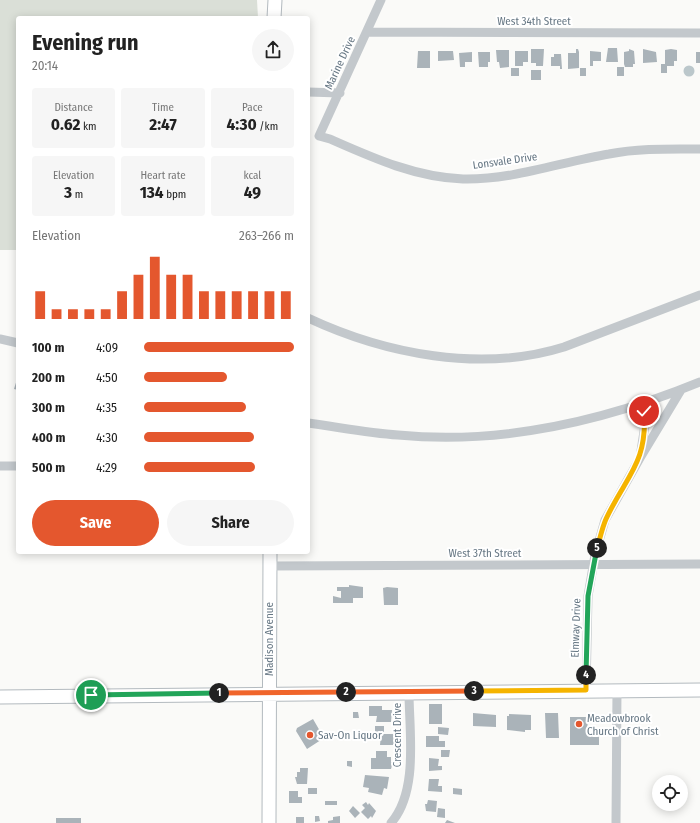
<!DOCTYPE html>
<meta charset="utf-8">
<style>
body{margin:0;font-family:"Fira Sans Condensed",sans-serif;background:#f6f6f6;color:#222;height:100vh;display:flex;flex-direction:column;font-size:15px;white-space:nowrap}
*{box-sizing:border-box;margin:0}
p{font-size:13px;color:#767676}
.icon{flex:none;width:22px;height:22px;fill:none;stroke:currentColor;stroke-width:2;stroke-linecap:round;stroke-linejoin:round}
.map{position:relative;flex:1;overflow:hidden}
.panel{position:absolute;left:16px;top:16px;width:294px;height:538px;display:flex;flex-direction:column;background:#fff;border-radius:4px;box-shadow:0 2px 10px #0003}
.panel>*{flex:none}
.fabs{position:absolute;left:652px;top:775px;display:grid;gap:8px}
.fabs a{display:grid;place-items:center;width:36px;height:36px;border-radius:50%;background:#fff;box-shadow:0 2px 10px #0003;font-size:20px}
.pin{position:absolute;display:grid;place-items:center;width:34px;height:34px;color:#fff;margin:-17px;border:2px solid #fff;border-radius:50%;box-shadow:0 1px 4px #0007}
.km{position:absolute;width:20px;height:20px;margin:-10px;border-radius:50%;background:#222;color:#fff;font-size:11px;line-height:20px;text-align:center}
.round{display:grid;place-items:center;flex:none;width:42px;height:42px;border-radius:21px;background:#f6f6f6}
.head{display:flex;align-items:center;justify-content:space-between;height:68px;padding:0 16px}
h1{font-size:22px;font-weight:700;line-height:30px}
.figures{display:grid;grid-template-columns:repeat(3,1fr);gap:6px;height:68px;padding:4px 16px}
.figures div{display:grid;align-content:center;border-radius:4px;background:#f6f6f6;text-align:center}
.figures b{font-size:17px;font-weight:700}
.figures small{font-size:11px;font-weight:400}
.figures p{font-size:11px}
.chart{height:112px;padding:8px 16px}
.chart p{display:flex;justify-content:space-between}
.chart svg{width:100%;height:72px;margin-top:4px;stroke:#e4572e;stroke-width:6}
.action{display:flex;gap:8px;margin-top:auto;padding:8px 16px}
.action a{flex:1;height:46px;border-radius:24px;background:#e4572e;color:#fff;font-size:16px;font-weight:700;line-height:46px;text-align:center}
.action a+a{background:#f6f6f6;color:#222}
ul{padding:0 16px;list-style:none;font-size:13px}
li{display:grid;grid-template-columns:64px 48px 1fr;align-items:center;height:30px}
li i{height:10px;border-radius:5px;background:#e4572e}
.map>svg:first-child{display:block}
.green{fill:#dadfd7}
.water{fill:#bbc7cb}
.building{fill:#aab3b9}
.lines{fill:none;stroke-linecap:round;stroke-linejoin:round}
.secondary-casing{stroke:#b3babf;stroke-width:15}
.street{stroke:#c3c8cc;stroke-width:9}
.secondary{stroke:#fff;stroke-width:13}
.split-1-casing{stroke:#fff;stroke-width:8}
.split-2-casing{stroke:#fff;stroke-width:8}
.split-3-casing{stroke:#fff;stroke-width:8}
.split-4-casing{stroke:#fff;stroke-width:8}
.split-5-casing{stroke:#fff;stroke-width:8}
.split-6-casing{stroke:#fff;stroke-width:8}
.split-1{stroke:#22a559;stroke-width:5}
.split-2{stroke:#f0652b;stroke-width:5}
.split-3{stroke:#f0652b;stroke-width:5}
.split-4{stroke:#f5b400;stroke-width:5}
.split-5{stroke:#22a559;stroke-width:5}
.split-6{stroke:#f5b400;stroke-width:5}
.poi-dot{fill:#e4572e;stroke:#fff;stroke-width:1.5}
.labels{text-anchor:middle;dominant-baseline:central;stroke-width:4;stroke-linejoin:round;paint-order:stroke}
.street-label{font-size:11px;fill:#657683;stroke:#fff}
.poi-label{font-size:11px;fill:#657683;stroke:#fff;text-anchor:start}
</style>
<div class="map">
<svg width="700" height="823" viewBox="0 0 700 823">
<rect width="100%" height="100%" fill="#fafaf8"/>
<!-- green -->
<path class="green" d="M0,0H257L258,18H18V250H0Z"/>
<!-- water -->
<path class="water" d="M683.5 71a5.5 5.5 0 1 1 11 0a5.5 5.5 0 1 1-11 0Z"/>
<!-- building -->
<path class="building" d="M608,48H617L618,62H606Z
M531,49H544L543,66H536V63H531Z
M576,49H578L579,52V68L568,69V53H576Z
M629,49L634,51L635,64H633V67H625L624,64V52L629,51Z
M643,49L656,52L657,62L643,63Z
M671,49L677,50V61H674V66H667V73H661V64H665V50Z
M496,50H509V67L500,68L499,62H497Z
M418,51H430V68H417Z
M438,51H453L454,60L438,61Z
M515,51H528V62H523V66H515Z
M590,51L601,52V61H593V66H590Z
M472,52V62H465V67H460L459,53Z
M478,52H490V62H488V67H479Z
M696,52H700V63H696Z
M554,54H561L562,69H560V66H551V57H554Z
M617,67H624V76H617Z
M511,68H519V76H511Z
M580,68H586V76H580Z
M531,70H541V80H531Z
M18,376V390L14,389Z
M349,585L363,587V598H353V603H333V596L341,598V591H337V587H349Z
M387,587L398,588V605H384L383,588Z
M429,704H442V724H429Z
M369,706H382V710H392L391,722H376L377,716H369Z
M353,712H358L359,718H353Z
M473,713L496,715V727L473,726Z
M545,713H558L559,738H546Z
M509,714L531,715V730H525V732L507,730V716H509Z
M570,717H588L587,732H599V745H570Z
M313,719L324,738L307,749L296,731L297,728Z
M375,726H384V732H375Z
M438,727L449,728L448,735L438,734Z
M381,734H394V745H380Z
M426,736H439V741H445V747H426Z
M441,750H450L449,757H441Z
M376,751H387V757H391V762H393L391,769H371V758H376Z
M429,758L439,759L438,766H442V770L429,771Z
M347,761H352V767L347,766Z
M300,768H308L307,784H297L295,777H297V772H300Z
M365,775L389,777L387,789L384,788L382,795L368,792L369,788L363,787Z
M429,779H439L438,786H442V792L428,791Z
M308,788H317V794H308Z
M453,788L462,789V795L453,794Z
M289,791H298V797H302V803H289Z
M428,800L437,801L436,812L426,811L425,804H427Z
M325,801H337V805H325Z
M366,802L368,805L369,803L376,811L372,818L371,816L368,819L361,812L365,808L362,805Z
M353,806L360,813L355,818L349,811Z
M438,808L445,809V818L437,817Z
M315,816H319L320,821L315,822Z
M340,816V823H328V821L333,820V817Z
M296,817H304V823H296Z
M56,818H81V823H56Z
M447,820L455,823H445Z"/>
<g class="lines">
<defs>
<path id="secondary" d="M274,18L275,0
M0,697L700,690
M269,823L270,552"/>
</defs>
<!-- secondary casing -->
<use href="#secondary" class="secondary-casing"/>
<!-- street -->
<path class="street" d="M381,0L319,136L330,139C373,158 415,177 463,179C513,180 561,162 609,154C639,148 670,149 700,149
M367,32L700,33
M308,92L340,93
M308,318C385,354 481,373 564,347L700,295
M0,339L18,343
M641,404L645,425L641,451
M308,423C338,427 368,433 398,435C501,445 605,421 700,382
M0,466H18
M270,566L700,564
M586,690L588,596L595,555L605,520L640,458L681,390
M391,823C419,791 409,731 409,692
M616,823L617,690"/>
<!-- secondary -->
<use href="#secondary" class="secondary"/>
</g>
<g class="lines">
<defs>
<path id="split-1" d="M91,695L219,693"/>
<path id="split-2" d="M219,693L346,692"/>
<path id="split-3" d="M346,692L474,691"/>
<path id="split-4" d="M474,691L586,690V675"/>
<path id="split-5" d="M586,675L588,596L597,548"/>
<path id="split-6" d="M597,548C600,539 602,528 606,519C626,476 648,463 644,411"/>
</defs>
<!-- split-1 casing -->
<use href="#split-1" class="split-1-casing"/>
<!-- split-2 casing -->
<use href="#split-2" class="split-2-casing"/>
<!-- split-3 casing -->
<use href="#split-3" class="split-3-casing"/>
<!-- split-4 casing -->
<use href="#split-4" class="split-4-casing"/>
<!-- split-5 casing -->
<use href="#split-5" class="split-5-casing"/>
<!-- split-6 casing -->
<use href="#split-6" class="split-6-casing"/>
<!-- split-1 -->
<use href="#split-1" class="split-1"/>
<!-- split-2 -->
<use href="#split-2" class="split-2"/>
<!-- split-3 -->
<use href="#split-3" class="split-3"/>
<!-- split-4 -->
<use href="#split-4" class="split-4"/>
<!-- split-5 -->
<use href="#split-5" class="split-5"/>
<!-- split-6 -->
<use href="#split-6" class="split-6"/>
</g>
<!-- markers -->
<g class="poi-dot">
<circle cx="579" cy="724" r="4"/>
<circle cx="310" cy="735" r="4"/>
</g>
<g class="labels">
<!-- street labels -->
<g class="street-label">
<text x="534" y="21">West 34th Street</text>
<text transform="translate(340 63) rotate(-65)">Marine Drive</text>
<text transform="translate(505 161) rotate(-8)">Lonsvale Drive</text>
<text x="485" y="553">West 37th Street</text>
<text transform="translate(576 628) rotate(-88)">Elmway Drive</text>
<text transform="translate(269 639) rotate(-90)">Madison Avenue</text>
<text transform="translate(397 735) rotate(-90)">Crescent Drive</text>
</g>
<!-- poi labels -->
<g class="poi-label">
<text x="587" y="718">Meadowbrook<tspan x="587" dy="13">Church of Christ</tspan></text>
<text x="318" y="735">Sav-On Liquor</text>
</g>
</g>
</svg>
<div class="fabs">
<a><svg class="icon" aria-label="locate" viewBox="0 0 24 24"><circle cx="12" cy="12" r="6"/><path d="M12 2v4M12 18v4M2 12h4M18 12h4"/></svg></a>
</div>
<div class="pin" style="left:91px;top:695px;background:#1e9e55"><svg class="icon" aria-label="arrive" viewBox="0 0 24 24"><path d="M6 21V4h12l-3 4 3 4H6"/></svg></div>
<div class="pin" style="left:644px;top:411px;background:#d93025"><svg class="icon" aria-label="check" viewBox="0 0 24 24"><path d="M5 12l5 5 9-10"/></svg></div>
<b class="km" style="left:219px;top:693px">1</b>
<b class="km" style="left:346px;top:692px">2</b>
<b class="km" style="left:474px;top:691px">3</b>
<b class="km" style="left:586px;top:675px">4</b>
<b class="km" style="left:597px;top:548px">5</b>
<section class="panel">
<div class="head"><div><h1>Evening run</h1><p>20:14</p></div><a class="round"><svg class="icon" aria-label="share" viewBox="0 0 24 24"><path d="M12 15V3M7 8l5-5 5 5M5 13v7h14v-7"/></svg></a></div>
<div class="figures">
<div><p>Distance</p><b>0.62<small> km</small></b></div>
<div><p>Time</p><b>2:47</b></div>
<div><p>Pace</p><b>4:30<small> /km</small></b></div>
</div>
<div class="figures">
<div><p>Elevation</p><b>3<small> m</small></b></div>
<div><p>Heart rate</p><b>134<small> bpm</small></b></div>
<div><p>kcal</p><b>49</b></div>
</div>
<div class="chart"><p><span>Elevation</span>263–266 m</p>
<svg viewBox="0 0 160 44" preserveAspectRatio="none"><path d="M5 44V27M15 44V38M25 44V38M35 44V38M45 44V38M55 44V27M65 44V17M75 44V6M85 44V17M95 44V17M105 44V27M115 44V27M125 44V27M135 44V27M145 44V27M155 44V27"/></svg>
</div>
<ul>
<li><b>100 m</b>4:09<i style="width:100%"></i></li>
<li><b>200 m</b>4:50<i style="width:55%"></i></li>
<li><b>300 m</b>4:35<i style="width:68%"></i></li>
<li><b>400 m</b>4:30<i style="width:73%"></i></li>
<li><b>500 m</b>4:29<i style="width:74%"></i></li>
</ul>
<div class="action"><a>Save</a><a>Share</a></div>
</section>
</div>
